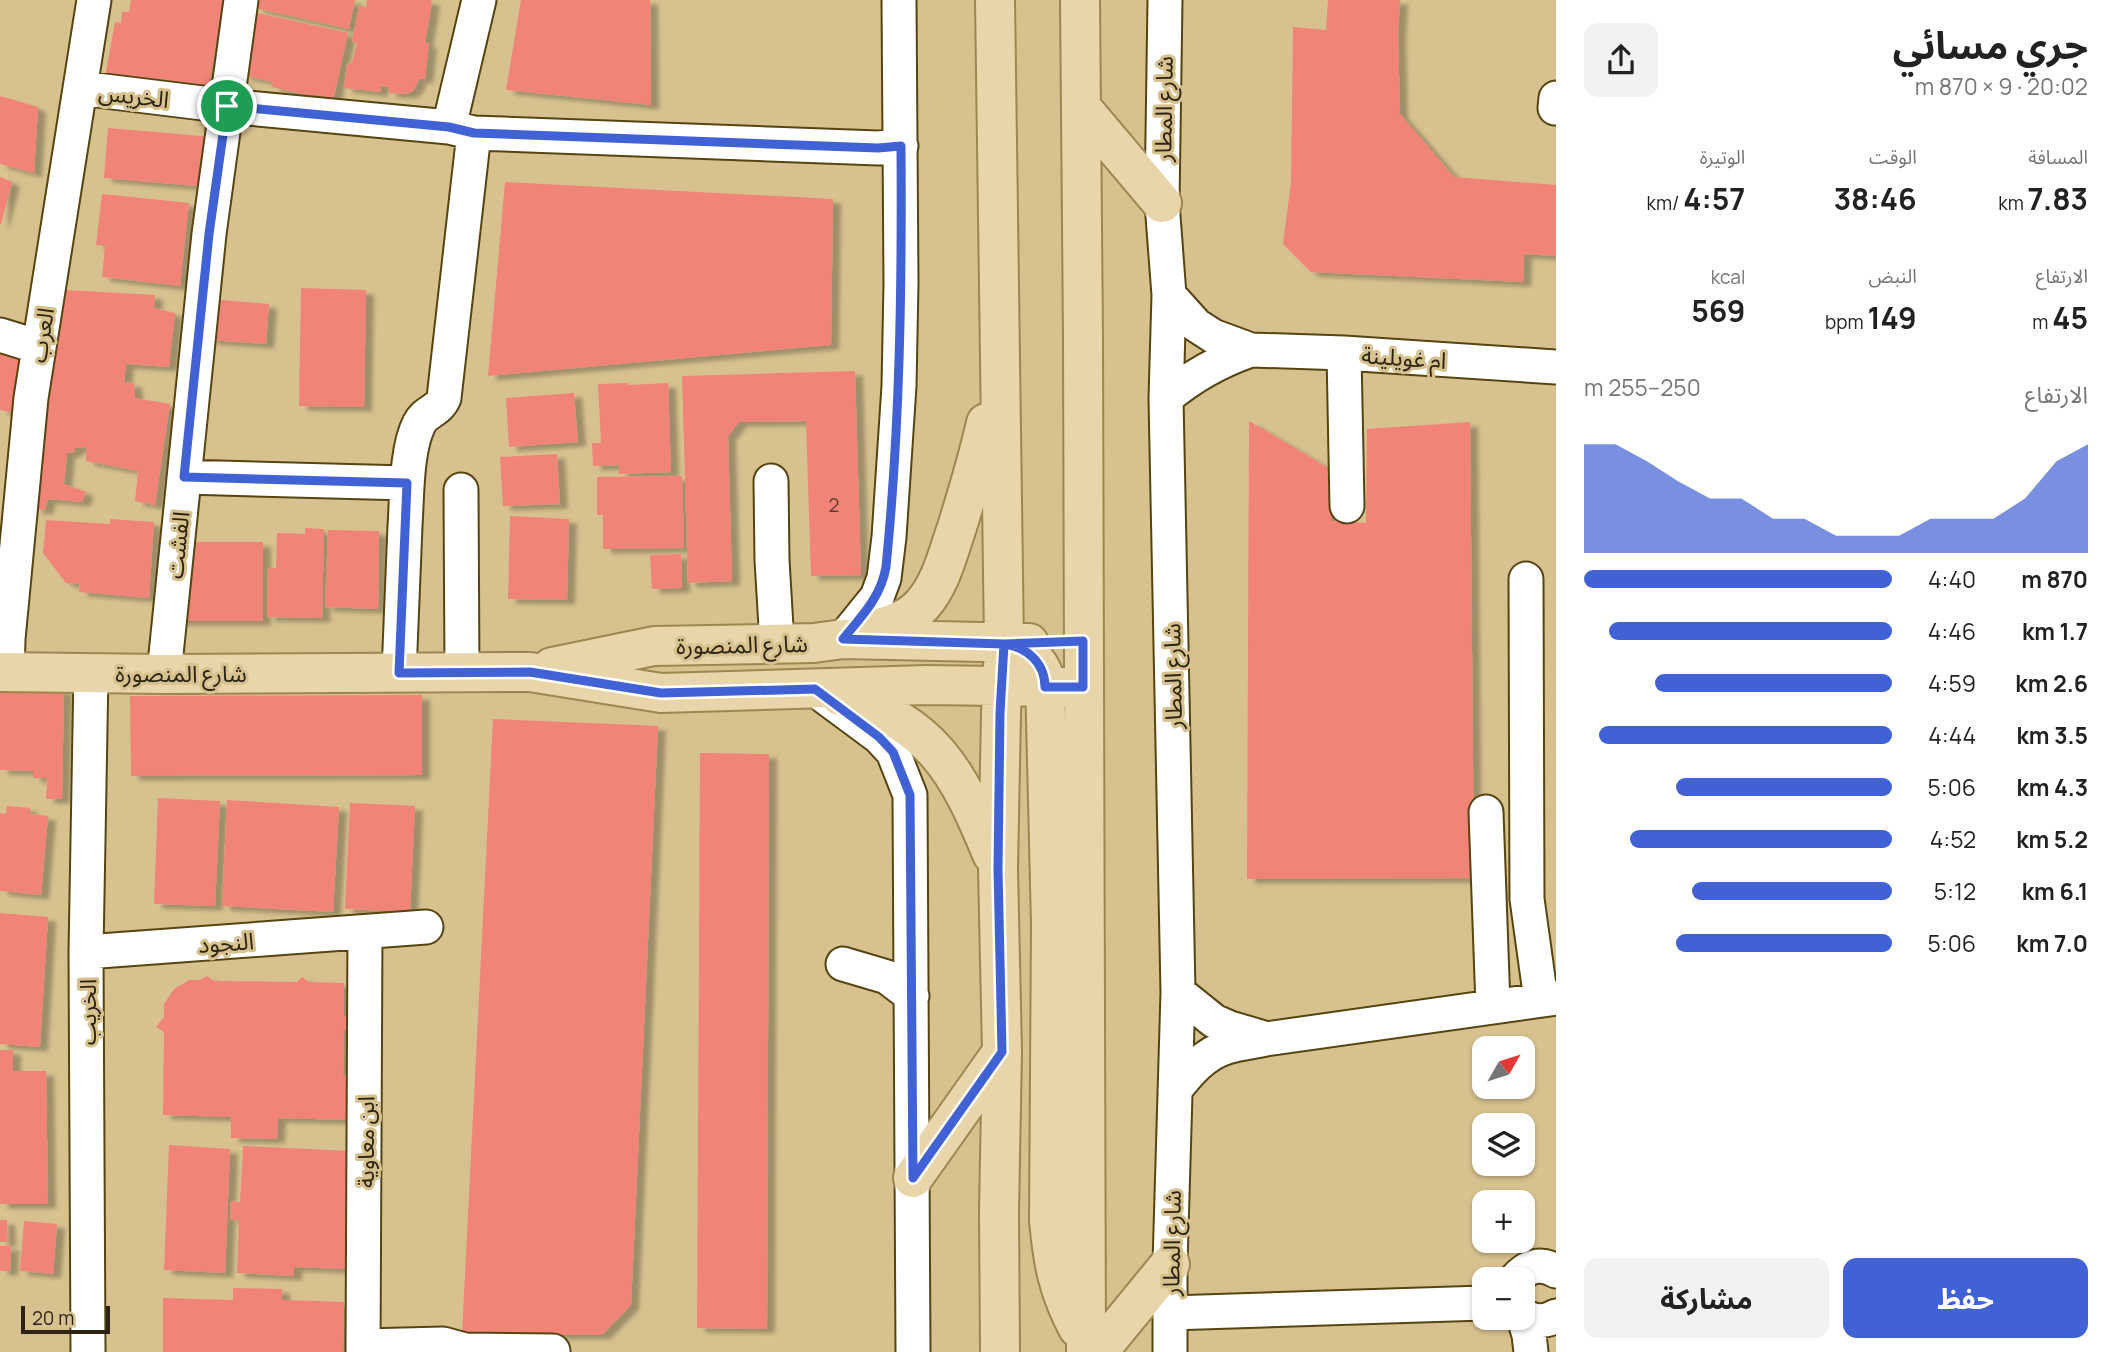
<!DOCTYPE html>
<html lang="ar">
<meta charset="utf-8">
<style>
body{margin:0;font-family:Manrope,"Noto Sans Arabic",sans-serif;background:#f2f2f2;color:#222;direction:rtl;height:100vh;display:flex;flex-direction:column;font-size:26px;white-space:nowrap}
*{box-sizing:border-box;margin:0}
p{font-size:23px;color:#767676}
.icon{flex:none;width:38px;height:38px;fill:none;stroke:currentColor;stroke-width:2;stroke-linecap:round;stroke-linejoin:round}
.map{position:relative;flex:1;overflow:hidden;direction:ltr}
.sheet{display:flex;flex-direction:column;background:#fff;width:560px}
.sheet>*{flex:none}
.needle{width:46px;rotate:51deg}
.fabs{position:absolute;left:1472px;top:1036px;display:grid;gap:14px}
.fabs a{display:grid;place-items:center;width:63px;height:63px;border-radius:14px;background:#fff;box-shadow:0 2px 5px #0004;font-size:35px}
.scale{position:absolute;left:21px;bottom:18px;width:89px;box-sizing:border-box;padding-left:7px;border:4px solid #2d2511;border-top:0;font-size:19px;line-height:24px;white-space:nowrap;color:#2d2511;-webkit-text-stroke:5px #d7c28f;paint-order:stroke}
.pin{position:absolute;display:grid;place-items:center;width:60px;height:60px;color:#fff;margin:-30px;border:4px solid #fff;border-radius:50%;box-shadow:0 2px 7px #0007}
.round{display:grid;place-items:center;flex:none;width:74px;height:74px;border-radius:14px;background:#f2f2f2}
.summary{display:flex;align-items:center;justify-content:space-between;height:119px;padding:0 28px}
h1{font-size:38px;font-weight:700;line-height:52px}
.metrics{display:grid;grid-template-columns:repeat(3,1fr);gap:10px;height:119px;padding:7px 28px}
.metrics div{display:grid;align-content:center}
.metrics b{font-size:30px;font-weight:700}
.metrics small{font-size:19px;font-weight:400}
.metrics p{font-size:19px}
.chart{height:196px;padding:14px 28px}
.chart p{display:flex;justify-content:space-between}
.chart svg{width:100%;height:126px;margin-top:7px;fill:#4162d4;opacity:.7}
.cta{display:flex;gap:14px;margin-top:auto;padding:14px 28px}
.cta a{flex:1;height:80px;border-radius:14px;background:#4162d4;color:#fff;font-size:28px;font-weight:700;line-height:80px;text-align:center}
.cta a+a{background:#f2f2f2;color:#222}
ul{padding:0 28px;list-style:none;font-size:23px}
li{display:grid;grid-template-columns:112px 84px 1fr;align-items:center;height:52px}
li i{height:18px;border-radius:9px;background:#4162d4}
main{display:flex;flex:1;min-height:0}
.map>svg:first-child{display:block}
.building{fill:#f08477;filter:url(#shadow)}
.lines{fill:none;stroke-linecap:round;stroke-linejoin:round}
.minor-casing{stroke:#564411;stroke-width:37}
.major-casing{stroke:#9d864f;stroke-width:42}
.minor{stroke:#fff;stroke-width:33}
.major{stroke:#e8d6aa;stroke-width:38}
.route-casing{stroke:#fff;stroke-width:14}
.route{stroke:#4162d4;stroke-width:9}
.labels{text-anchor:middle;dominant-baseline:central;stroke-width:6;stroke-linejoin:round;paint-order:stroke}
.number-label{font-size:19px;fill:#5e3d2a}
.street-label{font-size:23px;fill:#2d2511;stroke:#d7c28f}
</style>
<main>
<section class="sheet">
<div class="summary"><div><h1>جري مسائي</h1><p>20:02 · 9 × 870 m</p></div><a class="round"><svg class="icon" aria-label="share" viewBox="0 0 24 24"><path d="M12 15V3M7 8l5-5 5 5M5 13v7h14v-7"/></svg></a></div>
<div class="metrics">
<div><p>المسافة</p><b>7.83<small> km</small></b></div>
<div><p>الوقت</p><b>38:46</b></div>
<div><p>الوتيرة</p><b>4:57<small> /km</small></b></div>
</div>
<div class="metrics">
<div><p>الارتفاع</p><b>45<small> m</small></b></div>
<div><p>النبض</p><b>149<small> bpm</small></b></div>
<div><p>kcal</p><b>569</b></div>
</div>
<div class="chart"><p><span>الارتفاع</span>250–255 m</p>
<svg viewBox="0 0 160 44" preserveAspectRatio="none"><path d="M0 44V6L10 6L20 12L30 19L40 25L50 25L60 32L70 32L80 38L90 38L100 38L110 32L120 32L130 32L140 25L150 12L160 6V44z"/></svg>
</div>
<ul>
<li><b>870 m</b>4:40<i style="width:100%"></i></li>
<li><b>1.7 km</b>4:46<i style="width:92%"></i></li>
<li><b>2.6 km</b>4:59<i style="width:77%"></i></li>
<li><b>3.5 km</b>4:44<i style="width:95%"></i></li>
<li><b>4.3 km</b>5:06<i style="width:70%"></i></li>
<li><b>5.2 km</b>4:52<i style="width:85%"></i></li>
<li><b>6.1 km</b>5:12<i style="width:65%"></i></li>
<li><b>7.0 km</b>5:06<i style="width:70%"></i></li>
</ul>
<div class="cta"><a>حفظ</a><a>مشاركة</a></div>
</section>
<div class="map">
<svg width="1556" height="1352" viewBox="0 0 1556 1352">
<defs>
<filter id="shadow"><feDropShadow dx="8" dy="4.5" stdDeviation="2" flood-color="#0004"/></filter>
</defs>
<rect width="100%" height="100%" fill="#d7c28f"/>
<!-- building -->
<path class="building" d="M131,0H224L207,96L105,77L115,22L121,23L122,12H129Z
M256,0H355L349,29L255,8Z
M367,0H431L432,3L425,43L429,44L425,79H419L414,90L407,94L389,93L388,87L381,86L380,92L344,88L347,64L352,63L357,43L352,41L359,6L366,7Z
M521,0H650L651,105L506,90Z
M1328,0H1400L1398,34L1400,114L1454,177L1556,185V256L1524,254L1523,282L1311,272L1283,244L1291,182L1293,27L1326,30Z
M253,12L348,33L333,101L272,87L273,82L242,75Z
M0,96L38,107L34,173L0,164Z
M108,128L212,137L208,187L104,178Z
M0,177L12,182L1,224H0Z
M505,182L833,199L831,345L488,376Z
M102,194L189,203L180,286L102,277L105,246L96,245Z
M301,288L366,290L364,407L299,406Z
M65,290L155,295L154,308L175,313L169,367L126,364L124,382L134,383L135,398L170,404L155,505L135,501L138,471L86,461V447L75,448V452L67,453L64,484L86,492L82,502L48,499L45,510L34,509L49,402L39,397Z
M211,299L269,304L266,344L209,340Z
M0,342L27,348L16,413L0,410Z
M855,371L861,575L811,576L806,421L739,422L728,436L732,581L688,583L682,376Z
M628,383V385L668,383L671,472L619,474V465L593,466L592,443H601L598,384Z
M574,393L578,442L509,447L506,398Z
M1249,421L1330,469L1332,521L1366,523L1367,429L1470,422L1474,878L1247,879Z
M557,454L560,504L503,506L500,457Z
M682,476L684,548L603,549V515H597V477Z
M510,516L569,519L567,600L508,599Z
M110,519L154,522L149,598L79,592L80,584L66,583L43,553L46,520L110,524Z
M305,528L324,529L322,618L267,617L268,568H276L277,533L305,534Z
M328,530L379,531L378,609L325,607Z
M185,542H263V621H174Z
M681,554L682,588L652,589L650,555Z
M0,688L64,689L62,799H46L47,778H33V771L0,770Z
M422,695V775L131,776L130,696Z
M493,719L658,726L631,1305L602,1335L462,1334Z
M700,753L769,754L767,1329L697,1328Z
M158,798L220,801L215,906L154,904Z
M227,800L339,807L333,912L222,906Z
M350,803L415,806L410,912L345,909Z
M7,806L30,808V814L48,816L41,895L0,891V813L6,814Z
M0,913L48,917L40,1047L0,1044Z
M207,976L214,981L297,982L302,977L309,982L344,983V1015L354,1024L344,1031L343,1075L348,1076V1120L278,1118L277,1139L231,1138V1117L163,1115L164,1032L156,1027L164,1017V1004L174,989L189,980H200Z
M0,1050H13V1071H46L48,1204H0Z
M169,1145L230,1149L225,1273L164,1270Z
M243,1146L351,1151L345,1269L294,1267V1276L237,1273L239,1220H230L231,1201L240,1202Z
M0,1220H7L8,1242H0Z
M24,1221L57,1224L53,1274L20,1271Z
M0,1246H11L10,1271H0Z
M233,1288L282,1289V1300L344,1302L343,1352H163V1298L233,1300Z"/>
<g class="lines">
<defs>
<path id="minor" d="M1165,0L1162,203L1169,295L1166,398L1178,992L1170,1264V1352
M80,88L227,106L449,127L474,133L878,148L901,146
M1555,108L1556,98
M449,127L479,0
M1169,295L1196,325L1213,336L1251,350L1344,353L1556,367
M0,335L39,347
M1344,353L1347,506
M1166,398C1192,376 1219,361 1251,350
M184,477L407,483
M771,481L772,560L777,644
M461,490L462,673
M1526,579L1527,899L1541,1000
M843,639L877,597L884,578L889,537L899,386L901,283L899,0
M7,672L8,639L31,398L94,0
M399,673C401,624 403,575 405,526C407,497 406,450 419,424C425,411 438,412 444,398L474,133
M164,674L209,234L241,0
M825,697L879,737L893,752L910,795L913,1352
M1486,812L1493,1006
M86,952L426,927
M843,964L887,977L912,996
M1178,992L1214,1021L1230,1028L1264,1038
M1175,1090C1189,1072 1204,1054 1227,1047C1240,1043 1253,1042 1266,1039L1556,998
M1516,1279C1527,1266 1541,1262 1556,1271
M1170,1313L1484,1303
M1522,1315C1534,1322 1544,1323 1556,1316
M1523,1315L1529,1335L1531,1352
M363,1346L443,1344L465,1350L553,1351
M88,1352L86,952L91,672
M363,1352L365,932"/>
<path id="major" d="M995,0L1004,644L1001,713L998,869L1002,1052L999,1211L1000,1352
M1080,0L1083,337L1086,1352
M1081,107L1162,203
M865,632C886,626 907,622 922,605C941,584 948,553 957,527C968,492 978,458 986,423
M1004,644C1024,647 1039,659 1045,679L1051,924L1049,1221C1053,1263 1058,1291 1078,1328
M552,667L654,646L814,643L843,639L1029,643
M0,672L164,674L530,672L661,693L926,685L1083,687
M840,696C932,722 958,771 992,854
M913,1178L1002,1052
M1098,1352L1170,1264"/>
</defs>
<!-- minor casing -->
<use href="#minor" class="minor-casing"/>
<!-- major casing -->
<use href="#major" class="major-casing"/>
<!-- minor -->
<use href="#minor" class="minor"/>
<!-- major -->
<use href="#major" class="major"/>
</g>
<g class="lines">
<defs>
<path id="route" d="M227,106L209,234L184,477L407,483L399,673L530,672L661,693L815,689L879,737L893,752L910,795L913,1178L1002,1052L998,869L1000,713L1004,644L1083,641V687H1045C1045,663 1027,647 1004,644L843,639C861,617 881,597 886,567C900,427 902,287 901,146L878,148L474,133L449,127L227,106"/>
</defs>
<!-- route casing -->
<use href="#route" class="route-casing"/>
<!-- route -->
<use href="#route" class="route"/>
</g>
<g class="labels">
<!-- number labels -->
<g class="number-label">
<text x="834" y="505">2</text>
</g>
<!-- street labels -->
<g class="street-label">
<text transform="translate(134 95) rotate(7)">الخريس</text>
<text transform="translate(1163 109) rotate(-89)">شارع المطار</text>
<text transform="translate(41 335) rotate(-81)">العرب</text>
<text transform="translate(1404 357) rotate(4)">ام غويلينة</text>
<text transform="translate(177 545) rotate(-84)">الفشت</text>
<text transform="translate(742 644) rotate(-1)">شارع المنصورة</text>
<text x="181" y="673">شارع المنصورة</text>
<text transform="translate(1172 676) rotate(-91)">شارع المطار</text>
<text transform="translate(226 942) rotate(-4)">النجود</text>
<text transform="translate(87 1012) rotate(-90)">الخريب</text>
<text transform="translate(365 1142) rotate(-90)">ابن معاوية</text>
<text transform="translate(1171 1243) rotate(-89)">شارع المطار</text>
</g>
</g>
</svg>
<div class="fabs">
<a><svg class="needle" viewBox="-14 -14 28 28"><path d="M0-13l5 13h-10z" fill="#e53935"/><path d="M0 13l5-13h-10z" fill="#767676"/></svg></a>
<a><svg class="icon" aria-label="layers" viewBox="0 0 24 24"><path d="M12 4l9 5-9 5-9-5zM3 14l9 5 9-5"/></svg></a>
<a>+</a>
<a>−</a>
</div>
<div class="scale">20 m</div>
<div class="pin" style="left:227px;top:106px;background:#1e9e55"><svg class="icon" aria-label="arrive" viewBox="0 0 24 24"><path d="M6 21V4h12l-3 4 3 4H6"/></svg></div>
</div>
</main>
